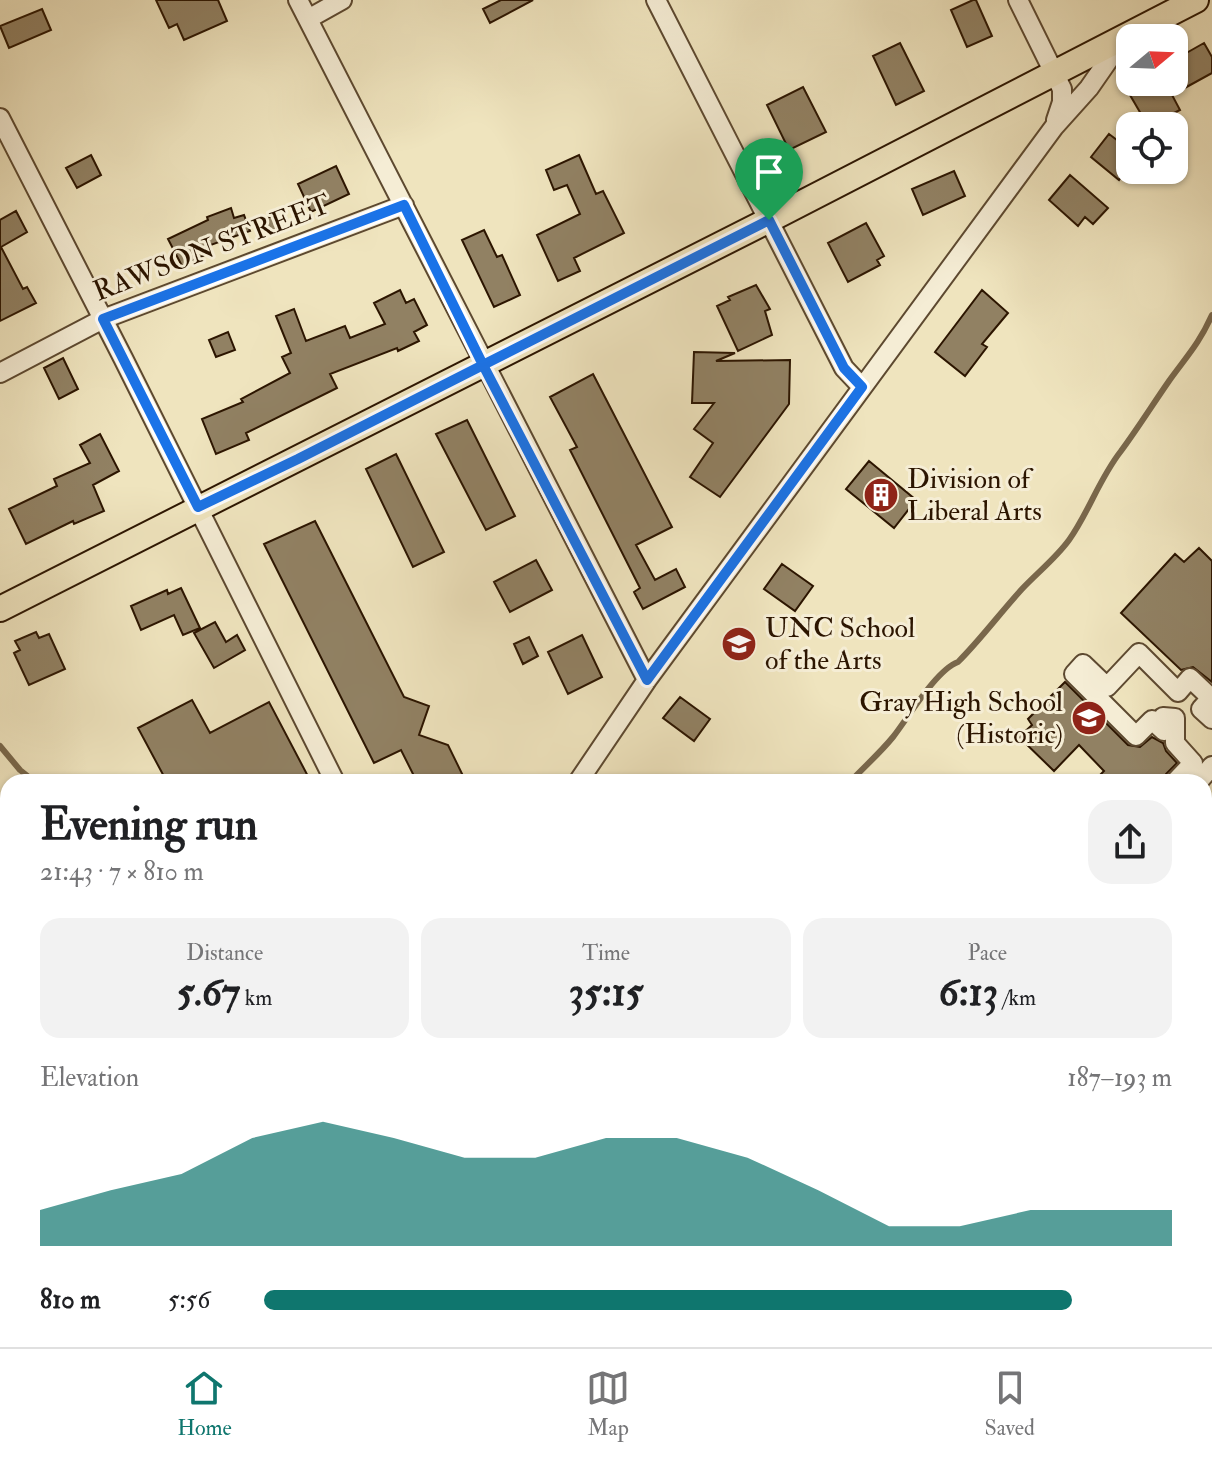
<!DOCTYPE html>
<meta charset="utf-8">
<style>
body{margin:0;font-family:"IM FELL Double Pica",serif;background:#f2f2f2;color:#202124;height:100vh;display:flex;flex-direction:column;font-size:30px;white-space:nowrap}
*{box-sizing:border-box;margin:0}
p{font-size:26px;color:#757577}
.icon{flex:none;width:44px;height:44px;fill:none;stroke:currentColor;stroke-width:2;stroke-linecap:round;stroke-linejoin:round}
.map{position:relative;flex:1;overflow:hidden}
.drawer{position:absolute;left:0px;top:774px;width:1212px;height:574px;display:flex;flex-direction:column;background:#fff;border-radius:24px 24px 0 0;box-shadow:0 2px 6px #0004}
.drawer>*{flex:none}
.needle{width:52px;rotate:71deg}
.fabs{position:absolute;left:1116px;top:24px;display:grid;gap:16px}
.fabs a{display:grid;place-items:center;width:72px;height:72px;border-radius:16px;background:#fff;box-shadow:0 2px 6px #0004;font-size:40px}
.pin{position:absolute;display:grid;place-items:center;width:68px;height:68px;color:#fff;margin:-82px -34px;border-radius:50% 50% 50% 0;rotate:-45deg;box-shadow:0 0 8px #0007}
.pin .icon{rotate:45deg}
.round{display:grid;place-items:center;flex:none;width:84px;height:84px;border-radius:24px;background:#f2f2f2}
.head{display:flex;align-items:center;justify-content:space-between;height:136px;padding:0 40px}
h1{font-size:44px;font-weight:700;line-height:60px}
.figures{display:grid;grid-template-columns:repeat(3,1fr);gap:12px;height:136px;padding:8px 40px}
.figures div{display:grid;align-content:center;border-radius:20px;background:#f2f2f2;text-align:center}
.figures b{font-size:40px;font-weight:700}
.figures small{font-size:22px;font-weight:400}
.figures p{font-size:22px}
.chart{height:224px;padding:16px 40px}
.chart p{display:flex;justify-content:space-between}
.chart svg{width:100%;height:144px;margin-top:8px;fill:#0f766e;opacity:.7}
ul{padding:0 40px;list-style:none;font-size:26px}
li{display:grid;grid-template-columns:128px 96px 1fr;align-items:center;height:60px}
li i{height:20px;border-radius:10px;background:#0f766e}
.tab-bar{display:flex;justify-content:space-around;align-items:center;height:112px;border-top:2px solid #e0e0e0;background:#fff;font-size:22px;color:#757577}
.tab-bar a{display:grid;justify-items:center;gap:4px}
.tab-bar .selected{color:#0f766e}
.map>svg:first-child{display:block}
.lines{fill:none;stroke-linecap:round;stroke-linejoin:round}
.stream{stroke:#79674b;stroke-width:6}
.building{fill:#918163;stroke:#2c1500;stroke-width:2}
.minor-casing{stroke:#5d4930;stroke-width:22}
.major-casing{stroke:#2c1500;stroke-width:28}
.minor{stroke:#f5edd5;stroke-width:18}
.major{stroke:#efe4be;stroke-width:24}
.route-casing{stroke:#fff;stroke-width:16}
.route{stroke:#1a73e8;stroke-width:10}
.labels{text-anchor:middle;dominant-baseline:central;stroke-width:6;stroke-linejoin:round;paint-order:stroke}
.street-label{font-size:28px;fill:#2c1500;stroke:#f5edd5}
.poi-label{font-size:28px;fill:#2c1500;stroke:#f5edd5;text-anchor:start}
</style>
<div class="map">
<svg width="1212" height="1347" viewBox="0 0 1212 1347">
<rect width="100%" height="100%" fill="#efe4be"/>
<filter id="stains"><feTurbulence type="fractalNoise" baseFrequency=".0025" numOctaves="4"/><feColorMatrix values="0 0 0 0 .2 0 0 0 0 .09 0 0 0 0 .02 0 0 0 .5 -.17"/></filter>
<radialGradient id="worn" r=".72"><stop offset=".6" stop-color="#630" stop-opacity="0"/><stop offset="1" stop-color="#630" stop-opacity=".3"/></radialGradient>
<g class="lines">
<!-- stream -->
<path class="stream" d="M0,746L20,770L35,782
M850,782C864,767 880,753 893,737C908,718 936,670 958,662C981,639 1000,613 1022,589C1037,573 1056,558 1069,540C1089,512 1099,479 1121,451C1138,428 1153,404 1169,381C1187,356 1199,344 1212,315"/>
</g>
<!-- building -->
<path class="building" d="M156,0H218L227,21L184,40L177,24L169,28Z
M501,0H533L490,23L483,9Z
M973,0H976L992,36L967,47L951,10Z
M42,9L51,30L9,48L0,26Z
M900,43L924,91L896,105L873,56Z
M1204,43L1212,57V73L1172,95L1180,110L1148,126L1130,95L1144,87L1141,82H1174V60Z
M803,87L826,132L789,150L767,105Z
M1109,134L1130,150V166L1119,180L1091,157Z
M91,155L101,175L77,188L66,168Z
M579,155L596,194L603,191L624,233L574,258L580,271L558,281L537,235L580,214L567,185L554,190L546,170Z
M336,166L349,194L311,212L298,184Z
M954,171L965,196L923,215L912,189Z
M1070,175L1108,208L1093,224L1085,217L1078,226L1049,200Z
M231,208L234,218L244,215L250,231L202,248L205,255L182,266L168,239L208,220L207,217Z
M16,211L27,232L1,247L23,289L27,287L36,303L0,321V220Z
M278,214L283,229L266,234L261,220Z
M866,223L884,256L877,260L880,265L848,282L828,243Z
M484,230L497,257L502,255L520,295L494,307L462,240Z
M756,285L770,309L765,311L772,335L738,351L717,306L730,300L728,297Z
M400,290L406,303L414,299L427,325L414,332L419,341L398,351L397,348L330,374L337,388L246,433L249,440L216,454L202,419L243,402L241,399L290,373L282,357L291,353L276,316L294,309L306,341L345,326L350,338L385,324L374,303Z
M982,290L1008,313L982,344L987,347L965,376L935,352Z
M228,332L235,350L216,357L209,340Z
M694,352L735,353L716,361L790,360L789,404L720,497L690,477L713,443L694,429L714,403H692Z
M63,358L78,389L59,399L44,368Z
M593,374L672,527L636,545L655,580L676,569L685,587L643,609L634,592L640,588L570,450L577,447L550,397Z
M467,420L515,516L486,530L436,434Z
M100,434L119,471L93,485L104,511L74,524L73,521L26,544L9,509L57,486L54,479L90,463L80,445Z
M396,454L444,552L413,567L366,469Z
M869,461L916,500L894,528L846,489Z
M315,521L404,697L429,706L419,735L448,745L466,782H417L401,750L374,763L264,544Z
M1199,548L1212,561V682L1193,667L1181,670L1121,613L1175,554L1184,562Z
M536,560L552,590L510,612L494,582Z
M782,564L813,586L795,611L764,589Z
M181,588L200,628L183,635L174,615L141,630L131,606L167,590L168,594Z
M215,622L226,642L237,635L245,650L214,668L194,633Z
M36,632L39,638L49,634L65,669L29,685L14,653L20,650L15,641Z
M582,635L602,677L568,694L548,652Z
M529,637L538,656L523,664L514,644Z
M1065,682L1128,745L1140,747L1152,737L1163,743L1166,751L1177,763L1166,774L1163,782H1093L1104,771L1079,745L1054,771L1019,737L1032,725L1028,719Z
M680,697L710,719L694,741L663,718Z
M192,700L210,733L269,702L311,782H167L138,728Z"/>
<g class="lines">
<defs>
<path id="minor" d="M298,0L647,680
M656,0L844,368L862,387
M1018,0L1062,89V102L1056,120
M308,19L342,0
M0,118L123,358L335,782
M0,373L103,319L404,205
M578,782L647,680L1054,127L1089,88L1123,39
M1175,782L1193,763L1175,743V718L1163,717L1164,731L1152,720L1136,736L1074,674L1083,664L1107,687L1139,653L1178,692L1190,678L1211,698L1201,709L1212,719
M1198,782L1212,766
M0,980L8,996
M404,1340L406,1347
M644,1340L645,1347
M982,1340L1016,1347
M172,1347L177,1340"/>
<path id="major" d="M0,609L769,220L1196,0"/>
</defs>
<!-- minor casing -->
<use href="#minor" class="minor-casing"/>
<!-- major casing -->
<use href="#major" class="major-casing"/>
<!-- minor -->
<use href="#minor" class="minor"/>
<!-- major -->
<use href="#major" class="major"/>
</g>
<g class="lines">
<defs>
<path id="route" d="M769,220L483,365L404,205L103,319L198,507L298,459L483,365L647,680L862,387L844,368L769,220"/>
</defs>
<!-- route casing -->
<use href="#route" class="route-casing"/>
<!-- route -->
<use href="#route" class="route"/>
</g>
<!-- icons -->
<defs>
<symbol id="building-disc" viewBox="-11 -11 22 22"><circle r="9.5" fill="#8f2418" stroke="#f5edd5"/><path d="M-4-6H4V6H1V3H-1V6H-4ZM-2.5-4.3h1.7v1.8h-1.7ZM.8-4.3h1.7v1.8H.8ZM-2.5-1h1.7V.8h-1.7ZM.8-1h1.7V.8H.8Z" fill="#fff"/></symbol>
<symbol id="university-disc" viewBox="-11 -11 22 22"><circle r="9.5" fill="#8f2418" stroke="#f5edd5"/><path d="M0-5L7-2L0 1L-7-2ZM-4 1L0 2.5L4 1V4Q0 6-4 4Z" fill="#fff"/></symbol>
<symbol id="school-disc" viewBox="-11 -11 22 22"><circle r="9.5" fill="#8f2418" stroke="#f5edd5"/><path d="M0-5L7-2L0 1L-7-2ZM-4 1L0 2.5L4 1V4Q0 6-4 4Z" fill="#fff"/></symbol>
</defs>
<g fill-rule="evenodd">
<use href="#building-disc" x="861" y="475" width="40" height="40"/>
<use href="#university-disc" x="719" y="624" width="40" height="40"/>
<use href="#school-disc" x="1069" y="698" width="40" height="40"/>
</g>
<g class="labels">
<!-- street labels -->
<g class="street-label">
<text transform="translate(212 248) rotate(-21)">RAWSON STREET</text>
</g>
<!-- poi labels -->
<g class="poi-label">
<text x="907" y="479">Division of<tspan x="907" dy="32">Liberal Arts</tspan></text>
<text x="765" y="628">UNC School<tspan x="765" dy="32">of the Arts</tspan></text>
<text x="1063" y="702" text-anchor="end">Gray High School<tspan x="1063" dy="32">(Historic)</tspan></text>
</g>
</g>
<rect width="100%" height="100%" filter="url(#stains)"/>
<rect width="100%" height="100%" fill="url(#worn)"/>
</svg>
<div class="fabs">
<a><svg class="needle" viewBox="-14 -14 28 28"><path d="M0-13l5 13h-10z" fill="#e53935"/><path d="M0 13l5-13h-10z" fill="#757577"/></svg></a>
<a><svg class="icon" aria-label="locate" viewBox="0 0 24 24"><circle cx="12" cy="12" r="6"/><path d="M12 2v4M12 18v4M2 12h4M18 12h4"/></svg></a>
</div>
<div class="pin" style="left:769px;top:220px;background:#1e9e55"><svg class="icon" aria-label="arrive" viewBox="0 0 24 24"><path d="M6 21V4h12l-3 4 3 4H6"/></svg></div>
<section class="drawer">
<div class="head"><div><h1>Evening run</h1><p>21:43 · 7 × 810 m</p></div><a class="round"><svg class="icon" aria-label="share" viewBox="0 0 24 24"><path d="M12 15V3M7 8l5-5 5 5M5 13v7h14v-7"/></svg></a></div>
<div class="figures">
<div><p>Distance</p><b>5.67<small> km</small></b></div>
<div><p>Time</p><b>35:15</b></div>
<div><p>Pace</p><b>6:13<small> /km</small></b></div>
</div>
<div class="chart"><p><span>Elevation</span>187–193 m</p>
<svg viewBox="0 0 160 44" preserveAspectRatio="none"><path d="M0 44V33L10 27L20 22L30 11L40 6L50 11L60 17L70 17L80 11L90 11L100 17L110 27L120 38L130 38L140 33L150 33L160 33V44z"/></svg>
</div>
<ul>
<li><b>810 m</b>5:56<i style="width:89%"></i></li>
</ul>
</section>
</div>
<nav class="tab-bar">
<a class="selected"><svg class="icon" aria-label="home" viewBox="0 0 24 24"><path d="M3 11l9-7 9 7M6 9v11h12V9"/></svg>Home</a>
<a><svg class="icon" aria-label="map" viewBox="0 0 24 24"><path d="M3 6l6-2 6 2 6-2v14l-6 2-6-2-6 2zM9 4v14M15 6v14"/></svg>Map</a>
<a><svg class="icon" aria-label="saved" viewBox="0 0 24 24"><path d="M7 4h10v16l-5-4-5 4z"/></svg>Saved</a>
</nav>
